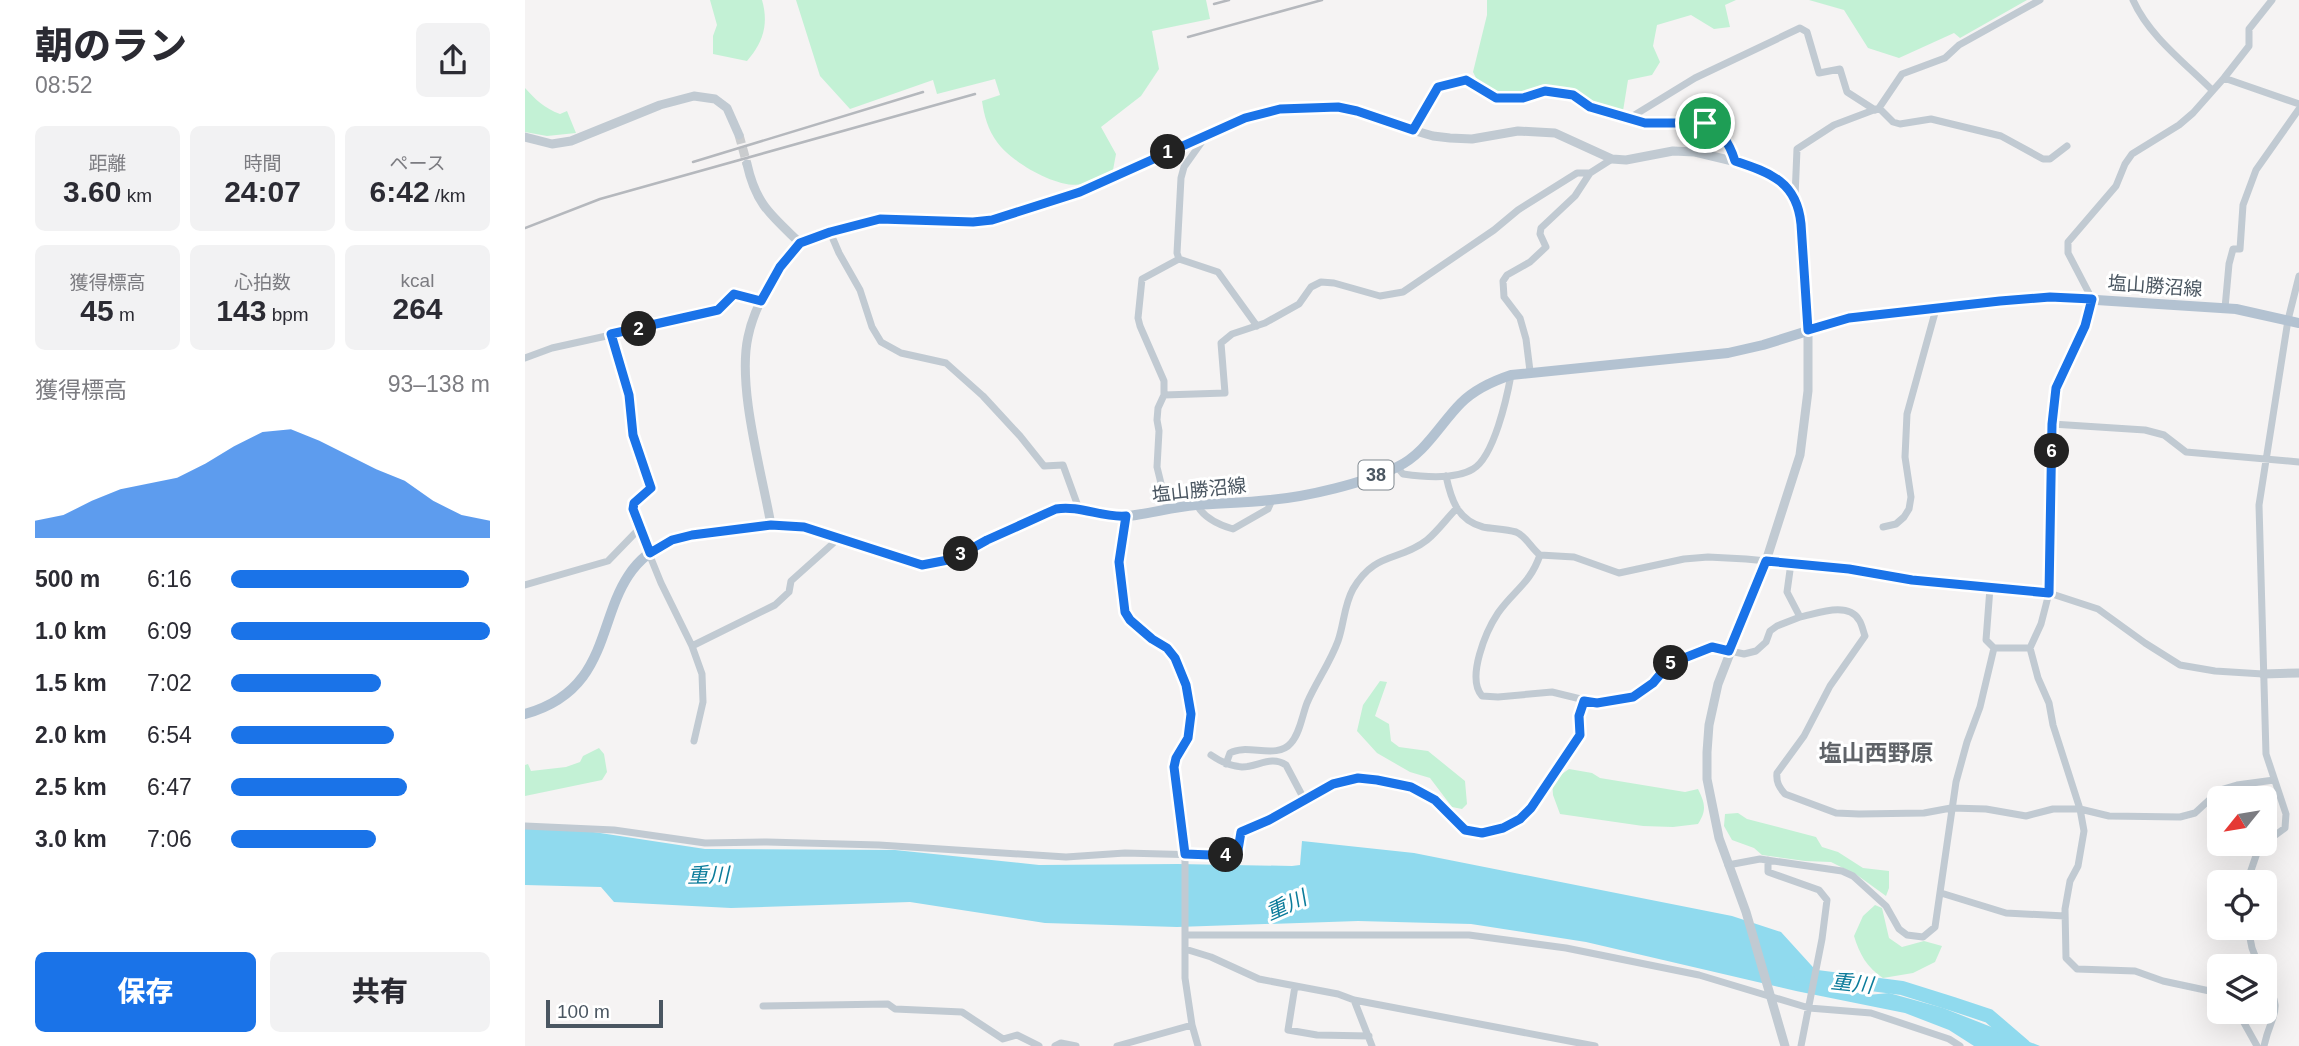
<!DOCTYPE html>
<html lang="ja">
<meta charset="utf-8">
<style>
body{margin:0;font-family:Helvetica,"Noto Sans JP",sans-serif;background:#f2f2f3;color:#2b2b33;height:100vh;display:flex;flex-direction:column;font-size:26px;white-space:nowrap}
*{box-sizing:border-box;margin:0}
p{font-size:23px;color:#7c7c81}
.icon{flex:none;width:38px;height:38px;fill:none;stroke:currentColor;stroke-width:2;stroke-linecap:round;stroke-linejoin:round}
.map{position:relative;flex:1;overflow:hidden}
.drawer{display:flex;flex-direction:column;background:#fff;width:525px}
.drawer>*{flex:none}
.needle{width:46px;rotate:240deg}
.buttons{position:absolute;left:1682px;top:786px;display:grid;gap:14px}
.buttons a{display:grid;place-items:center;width:70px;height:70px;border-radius:10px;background:#fff;box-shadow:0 7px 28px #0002;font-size:35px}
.scale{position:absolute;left:21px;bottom:18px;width:117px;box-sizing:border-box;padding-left:7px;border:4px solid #4a5661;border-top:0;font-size:19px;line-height:24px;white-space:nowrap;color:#4a5661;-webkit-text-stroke:5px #fff;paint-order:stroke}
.pin{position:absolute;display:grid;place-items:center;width:60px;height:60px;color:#fff;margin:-30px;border:4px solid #fff;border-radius:50%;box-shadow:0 2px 7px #0007}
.km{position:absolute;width:35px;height:35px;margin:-18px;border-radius:50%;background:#222;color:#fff;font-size:19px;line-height:35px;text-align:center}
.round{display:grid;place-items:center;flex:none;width:74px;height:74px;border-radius:10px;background:#f2f2f3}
.head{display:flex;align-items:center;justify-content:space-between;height:119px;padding:0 35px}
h1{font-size:38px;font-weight:800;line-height:52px}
.figures{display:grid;grid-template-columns:repeat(3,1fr);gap:10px;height:119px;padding:7px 35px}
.figures div{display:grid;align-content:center;border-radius:10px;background:#f2f2f3;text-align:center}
.figures b{font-size:30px;font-weight:800}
.figures small{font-size:19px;font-weight:400}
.figures p{font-size:19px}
.chart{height:196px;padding:14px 35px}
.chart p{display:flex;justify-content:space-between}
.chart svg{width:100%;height:126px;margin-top:7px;fill:#1a73e8;opacity:.7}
.primary-button{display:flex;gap:14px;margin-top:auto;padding:14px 35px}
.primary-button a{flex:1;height:80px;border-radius:10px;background:#1a73e8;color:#fff;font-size:28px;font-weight:800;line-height:80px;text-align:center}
.primary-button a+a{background:#f2f2f3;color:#2b2b33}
ul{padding:0 35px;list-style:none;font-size:23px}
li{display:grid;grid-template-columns:112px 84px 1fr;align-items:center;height:52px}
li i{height:18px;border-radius:9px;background:#1a73e8}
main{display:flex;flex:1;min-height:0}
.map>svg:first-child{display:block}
.green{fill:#c3f1d5}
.water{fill:#90daee}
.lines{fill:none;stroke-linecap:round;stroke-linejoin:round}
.river{stroke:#90daee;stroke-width:14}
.tertiary-tunnel{stroke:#caccce;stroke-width:9;stroke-dasharray:9 4.5;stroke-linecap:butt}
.minor{stroke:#c1cad2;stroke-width:7}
.tertiary{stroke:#c1cad2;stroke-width:9}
.primary{stroke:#b3c2d1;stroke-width:10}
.rail{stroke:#b5b8bd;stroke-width:2.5}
.route-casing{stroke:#fff;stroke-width:14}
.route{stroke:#1a73e8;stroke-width:9}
.labels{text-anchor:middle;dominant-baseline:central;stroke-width:6;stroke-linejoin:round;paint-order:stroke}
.shield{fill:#fff;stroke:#808990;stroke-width:2}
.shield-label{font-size:18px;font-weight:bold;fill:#4a5661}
.street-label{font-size:19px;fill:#4a5661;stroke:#fff}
.water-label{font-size:21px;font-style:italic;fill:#0c7c9b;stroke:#fff}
.quarter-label{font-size:23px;font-weight:bold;fill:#5f6368;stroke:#fff}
</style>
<main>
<section class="drawer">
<div class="head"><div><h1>朝のラン</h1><p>08:52</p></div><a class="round"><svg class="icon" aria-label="share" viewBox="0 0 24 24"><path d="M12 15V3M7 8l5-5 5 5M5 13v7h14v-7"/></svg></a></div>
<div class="figures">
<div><p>距離</p><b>3.60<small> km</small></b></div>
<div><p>時間</p><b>24:07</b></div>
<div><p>ペース</p><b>6:42<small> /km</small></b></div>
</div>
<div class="figures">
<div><p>獲得標高</p><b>45<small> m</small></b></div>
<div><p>心拍数</p><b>143<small> bpm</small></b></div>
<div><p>kcal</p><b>264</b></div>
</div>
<div class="chart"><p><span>獲得標高</span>93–138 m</p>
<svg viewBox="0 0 160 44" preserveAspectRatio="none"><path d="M0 44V38L10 36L20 31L30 27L40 25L50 23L60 18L70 12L80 7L90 6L100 10L110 15L120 20L130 24L140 31L150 36L160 38V44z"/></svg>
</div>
<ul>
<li><b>500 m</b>6:16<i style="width:92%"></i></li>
<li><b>1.0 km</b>6:09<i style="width:100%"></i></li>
<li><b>1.5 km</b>7:02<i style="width:58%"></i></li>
<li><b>2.0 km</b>6:54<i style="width:63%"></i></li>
<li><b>2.5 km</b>6:47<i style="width:68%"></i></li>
<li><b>3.0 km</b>7:06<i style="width:56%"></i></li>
</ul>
<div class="primary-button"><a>保存</a><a>共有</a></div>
</section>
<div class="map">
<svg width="1774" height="1046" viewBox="0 0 1774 1046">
<rect width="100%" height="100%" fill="#f5f3f3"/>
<!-- green -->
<path class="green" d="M185,0H237C244,24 238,43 222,61L188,54V36L192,25Z
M271,0H681L685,19L627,31L634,69L616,96L576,127L591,154L588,170C579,174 568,182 558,184C534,190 486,162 472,142C463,130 459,115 457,101L475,95L470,79L412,94L408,80L325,109L295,76Z
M962,0H1211L1200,5L1205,27L1189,29L1166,15L1132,25L1128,46L1135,62L1127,75L1103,80L1098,111L1071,105L1050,90L1014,87L997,96L967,93L951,78L948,72L962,15Z
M1284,0H1502L1435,38L1429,33L1374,58L1343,48L1319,10Z
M0,88C11,100 19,108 35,114L42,111L51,133L22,136L0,132Z
M855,681L862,682L850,716L864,724L866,741L874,747L903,751L940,781L942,804L937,809L927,807L905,778L885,772L852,753L832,731L838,705Z
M74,748L79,754L82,772L77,780L0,796V765L3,764L6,771L41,767L55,762L58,756Z
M1044,769L1067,773L1075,778L1160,792L1173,789C1180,803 1182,810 1173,824L1148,827L1118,826L1035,814L1028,795L1027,781Z
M1213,813L1222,819L1291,837L1297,847L1313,852L1338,868L1364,871V888L1361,896L1332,875L1306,862L1280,861L1237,855L1229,848L1207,840L1199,826L1200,814Z
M1350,905L1357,908L1364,938L1377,947L1399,941L1417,946L1410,962L1388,973L1358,978C1342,968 1334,953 1329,936L1338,916Z"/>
<!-- water -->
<path class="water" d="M0,829H49L180,849L370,850L514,865L653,864L767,866L775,865L777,841L889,853L1207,916L1256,932L1306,987L1343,995L1364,993L1418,1008L1515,1046H1449L1424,1030L1380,1013L1271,991L1061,942L946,924L833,921L652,927L520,923L385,902L206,908L89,902L76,887L0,885Z"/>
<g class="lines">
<!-- river -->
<path class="river" d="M1276,975L1377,988L1428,1004L1464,1016L1499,1046"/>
<!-- tertiary-tunnel -->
<path class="tertiary-tunnel" d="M214,135L222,164"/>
<!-- minor -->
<path class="minor" d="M1608,0C1624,36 1660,63 1687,90
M1699,78L1774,104
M1354,108L1368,122L1375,124L1406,119L1476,136L1518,159H1525L1542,146
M1103,119L1170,78L1275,28L1282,32L1294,73L1315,69L1322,92L1350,110
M888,130L913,87L941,81L971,98H998L1020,91L1047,95L1065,107L1120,123H1180C1197,129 1205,145 1210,161
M1270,197L1272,149L1309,125L1354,108L1377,74L1420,58L1434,45L1515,0
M305,232L314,253L335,290L347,327L356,342L376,353L421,363L458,396L495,436L519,466L538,465L554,509
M654,259L652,253L656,178L659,167L681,136
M654,259L693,272L732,326
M1700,308L1704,264L1708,249H1715L1718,205L1731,170L1774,109
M87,334L104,395L108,435L126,488L109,503L108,509L114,529
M0,358L27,348L163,318L193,310L209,294L236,301
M1005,371L1001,339L995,318L979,297L978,281L982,275L1005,262L1021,247L1015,234L1016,228L1050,196L1065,173L1087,159
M639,395L700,393L696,343L707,334L740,323L774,304L786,287L796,282L809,283L855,296L878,292L969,230L993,210L1052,173H1065
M1527,424L1620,430L1639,435L1661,452L1774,462
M872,467L878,474C899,477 930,480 948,469C969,457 982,397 986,375
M921,476C926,499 932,520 958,527C968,529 980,529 991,532C1001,536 1006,548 1015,555L1049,557L1094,573L1159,559L1183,557L1221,559L1324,569L1387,581L1524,593L1573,609L1620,643L1655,665L1690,671L1738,674
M672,505C679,518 694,525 708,529L743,509L747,500
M642,508L632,467L634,431L632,420L633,408L639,395V381L615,326L613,318L617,279L654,259
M601,516L594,562L600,612L605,620L627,639L642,648L650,658L661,685L666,714L663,739L651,758L649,767L660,854V978L667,1025L673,1046
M1358,527L1371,524L1379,517L1384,509L1386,497L1380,457L1382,414L1411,309
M1015,555C1005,584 989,590 973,613C961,631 941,678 957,696L973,697L1027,692L1072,703L1100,700L1120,690L1144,664L1187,647L1219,654L1231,651L1241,642L1245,631L1252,626L1275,617
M1266,563L1262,592L1275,617C1291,614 1323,601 1334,620C1337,624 1338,631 1340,636L1305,686L1279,736L1252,773C1251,782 1254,787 1260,794L1311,813L1334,814L1399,813L1426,808L1461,809L1501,816L1528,809H1555L1584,816L1655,817L1670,813L1695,790L1712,785L1749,780
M0,585L83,561L114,529L136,583L167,646L177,674L178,702L169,741
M1465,588L1461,640L1469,648H1505
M167,646L250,605L264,592L266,581L314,538
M686,755C696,762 705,766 717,767C733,767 746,755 761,765L779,799
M701,764L705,753C722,743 752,760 766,743C775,733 777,716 782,703C791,682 805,663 813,641C819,624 819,605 828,589C850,551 874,562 902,540C913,531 922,518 932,508
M0,826L89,830L180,843L242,842L354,845L541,857L600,853L712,856L716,832L744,820L809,784L833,778L852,780L886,787L910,800L940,830L957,833L978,828L995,819L1006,808L1055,735L1054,716L1059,701
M1243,860V872L1294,890L1302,900L1297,939L1276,1046
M1203,865L1235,859L1317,871L1328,876L1361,906L1374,929L1382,935L1398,937L1410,927L1431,782L1442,742L1455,707L1469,648
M1722,882L1734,847L1760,828L1761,814L1741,754L1734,505L1763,320L1774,276
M1416,893L1481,913L1540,916
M1723,928L1727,948L1734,966
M660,935H944L1041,948L1174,975L1284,1008L1346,1013L1424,1039L1435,1046
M660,949L686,957L734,979L813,994L829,1000L1070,1046
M770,986L763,1030L792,1035L844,1036
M1694,993L1638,981L1610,971L1552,969L1541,958L1540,909L1545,881L1553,866L1559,831L1555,809L1528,725L1524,703L1513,678L1505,648L1516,624L1524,593L1527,424L1531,388L1560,326L1567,299L1543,253V242L1591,186L1600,164L1607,154L1654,125L1668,113L1699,78L1724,46V29L1747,0
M829,1000L847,1046
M238,1006L363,1004L370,1009L437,1012L478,1039L492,1035L514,1046
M1713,1012L1732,1046
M530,1046L536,1043L551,1046
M592,1046L667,1025
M1739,1046C1747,1010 1759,1015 1740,977"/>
<!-- tertiary -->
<path class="tertiary" d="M0,137L27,144L46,141L135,105L169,96L190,99L202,108L214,135
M222,164C231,205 247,216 275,243L318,228L355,219L448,222L467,220L555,192L720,118L755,109L813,107L832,111L870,125L908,136L925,138L947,139L993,131L1030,133L1087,159L1101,160L1148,151L1170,152L1220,164L1238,171L1262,186L1275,209L1283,330V391L1275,455L1241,561L1193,684L1184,725L1182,752V779L1194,838L1221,912L1260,1046
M246,525C237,473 212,387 223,337C230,302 252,270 275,243
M1738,674L1774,673"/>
<!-- primary -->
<path class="primary" d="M0,714C108,684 57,576 148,540C174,530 251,522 279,527C297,531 316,539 333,544C351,550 382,565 399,564C423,563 442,550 462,540C484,529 507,517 530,509C551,502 571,517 592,517C618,516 645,507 671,505C696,503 721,503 745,500C781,497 840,483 872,467C900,454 915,424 936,403C950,389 968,381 986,375L1203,353L1238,345L1324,318L1525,297L1711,309L1774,323"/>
<!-- rail -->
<path class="rail" d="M689,4L704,0
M663,37L797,0
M168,162L398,92
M0,228L75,199L450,94"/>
</g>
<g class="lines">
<defs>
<path id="route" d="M941,80L971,98H998L1020,91L1048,95L1065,107L1120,123H1180C1196,129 1205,145 1210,161C1246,173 1272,182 1276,224L1283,330L1324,318L1475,301L1525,297L1567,299L1560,326L1531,388L1527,424L1524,593L1387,580L1324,569L1241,561L1204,651L1187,647L1144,664L1128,683L1108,697L1072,703L1059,701L1054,716L1055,735L1006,808L995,819L978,828L957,833L940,830L910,800L886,787L852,780L833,778L808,784L744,820L716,832L712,856L660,854L649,767L651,758L663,738L666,714L661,685L650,658L642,648L627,639L605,620L600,612L594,562L601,516C577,518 555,505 531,509L462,540L428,559L397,565L279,527L246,525L167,535L147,540L125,553L108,509L109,503L126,488L108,435L104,395L86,334L193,310L209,294L236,301L255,267L275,243L305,232L355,219L448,222L467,220L555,192L720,118L755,109L813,107L832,111L888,130L913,87Z"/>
</defs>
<!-- route casing -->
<use href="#route" class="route-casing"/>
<!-- route -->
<use href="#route" class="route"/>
</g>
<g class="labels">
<!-- shield labels -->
<rect class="shield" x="833.5" y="460.5" width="35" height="29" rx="5"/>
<g class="shield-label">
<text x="851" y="475">38</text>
</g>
<!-- street labels -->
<g class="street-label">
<text transform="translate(1630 286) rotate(4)">塩山勝沼線</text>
<text transform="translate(674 490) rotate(-6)">塩山勝沼線</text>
</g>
<!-- water labels -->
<g class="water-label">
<text transform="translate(183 875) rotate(-1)">重川</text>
<text transform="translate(761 905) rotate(-24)">重川</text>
<text transform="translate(1327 983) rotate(6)">重川</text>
</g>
<!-- quarter labels -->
<g class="quarter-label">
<text x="1351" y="753">塩山西野原</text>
</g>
</g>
</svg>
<div class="buttons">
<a><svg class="needle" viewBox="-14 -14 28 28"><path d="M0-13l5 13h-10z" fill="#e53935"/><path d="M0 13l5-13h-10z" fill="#7c7c81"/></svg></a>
<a><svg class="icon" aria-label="locate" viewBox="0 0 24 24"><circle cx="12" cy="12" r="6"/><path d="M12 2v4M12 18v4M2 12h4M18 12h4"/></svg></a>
<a><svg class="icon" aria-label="layers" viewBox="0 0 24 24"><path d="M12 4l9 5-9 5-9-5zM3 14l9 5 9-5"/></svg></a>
</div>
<div class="scale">100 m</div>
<div class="pin" style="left:1180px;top:123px;background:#1e9e55"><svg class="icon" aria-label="arrive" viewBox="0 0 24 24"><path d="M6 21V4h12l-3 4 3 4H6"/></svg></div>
<b class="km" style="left:643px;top:152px">1</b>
<b class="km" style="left:114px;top:329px">2</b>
<b class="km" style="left:436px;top:554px">3</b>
<b class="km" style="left:701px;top:855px">4</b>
<b class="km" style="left:1146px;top:663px">5</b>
<b class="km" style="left:1527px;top:451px">6</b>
</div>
</main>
